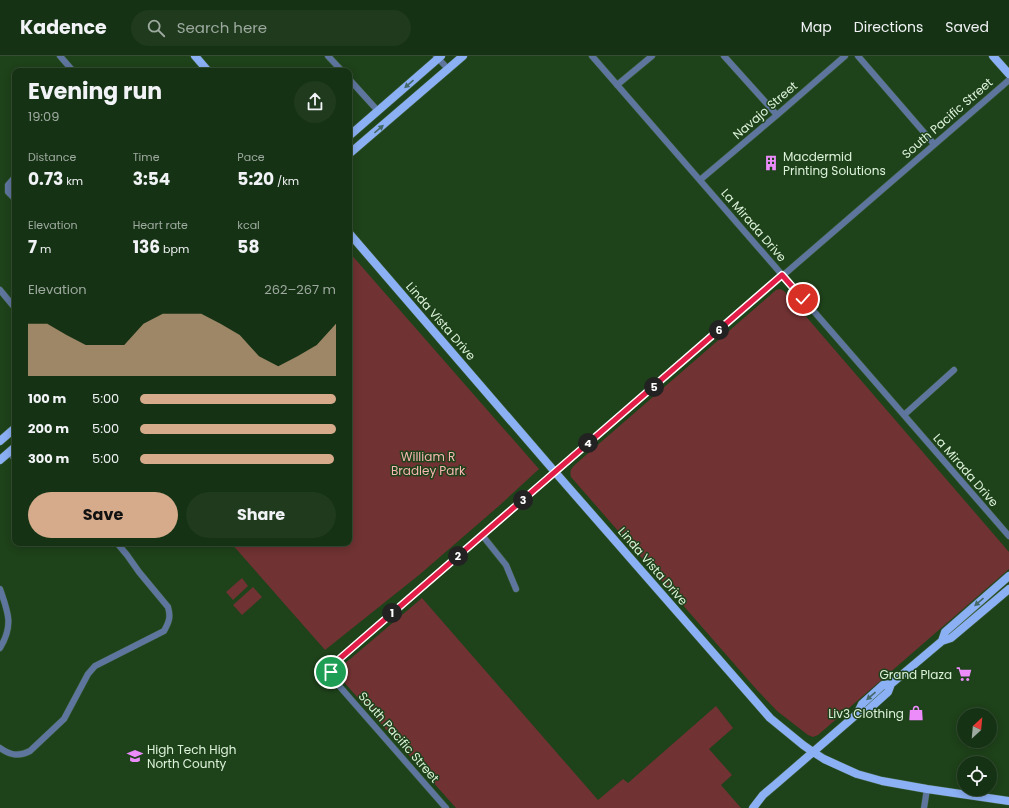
<!DOCTYPE html>
<meta charset="utf-8">
<style>
body{margin:0;font-family:Poppins,sans-serif;background:#1f3a1d;color:#f1f3f6;height:100vh;display:flex;flex-direction:column;font-size:15px;white-space:nowrap}
*{box-sizing:border-box;margin:0}
p{font-size:13px;color:#9eaaa0}
.icon{flex:none;width:22px;height:22px;fill:none;stroke:currentColor;stroke-width:2;stroke-linecap:round;stroke-linejoin:round}
.map{position:relative;flex:1;overflow:hidden}
.sheet{position:absolute;left:12px;top:12px;width:340px;height:478px;display:flex;flex-direction:column;background:#163214;border-radius:8px;box-shadow:0 2px 10px #0003,0 0 0 1px #354d34}
.sheet>*{flex:none}
.needle{width:26px;rotate:26deg}
.controls{position:absolute;left:957px;top:652px;display:grid;gap:8px}
.controls a{display:grid;place-items:center;width:40px;height:40px;border-radius:50%;background:#163214;box-shadow:0 2px 10px #0003,0 0 0 1px #354d34;font-size:20px}
.pin{position:absolute;display:grid;place-items:center;width:34px;height:34px;color:#fff;margin:-17px;border:2px solid #fff;border-radius:50%;box-shadow:0 1px 4px #0007}
.km{position:absolute;width:20px;height:20px;margin:-10px;border-radius:50%;background:#222;color:#fff;font-size:11px;line-height:20px;text-align:center}
.round{display:grid;place-items:center;flex:none;width:42px;height:42px;border-radius:21px;background:#1f3a1d}
.headline{display:flex;align-items:center;justify-content:space-between;height:68px;padding:0 16px}
h1{font-size:22px;font-weight:700;line-height:30px}
.stats{display:grid;grid-template-columns:repeat(3,1fr);gap:6px;height:68px;padding:4px 16px}
.stats div{display:grid;align-content:center}
.stats b{font-size:17px;font-weight:700}
.stats small{font-size:11px;font-weight:400}
.stats p{font-size:11px}
.chart{height:112px;padding:8px 16px}
.chart p{display:flex;justify-content:space-between}
.chart svg{width:100%;height:72px;margin-top:4px;fill:#d6ab8b;opacity:.7}
.button{display:flex;gap:8px;margin-top:auto;padding:8px 16px}
.button a{flex:1;height:46px;border-radius:24px;background:#d6ab8b;color:#111;font-size:16px;font-weight:700;line-height:46px;text-align:center}
.button a+a{background:#1f3a1d;color:#f1f3f6}
ul{padding:0 16px;list-style:none;font-size:13px}
li{display:grid;grid-template-columns:64px 48px 1fr;align-items:center;height:30px}
li i{height:10px;border-radius:5px;background:#d6ab8b}
header{display:flex;align-items:center;gap:24px;box-sizing:border-box;height:56px;padding:0 20px;background:#163214;border-bottom:1px solid #354d34}
header strong{font-size:19px}
nav{display:flex;gap:22px;margin-inline-start:auto;font-size:14px}
.search{width:280px;height:36px;background:#1f3a1d;display:flex;align-items:center;gap:10px;box-sizing:border-box;padding:0 14px;border-radius:22px;color:#9eaaa0;font-size:15px}
.map>svg:first-child{display:block}
.green{fill:#703232}
.lines{fill:none;stroke-linecap:round;stroke-linejoin:round}
.minor-casing{stroke:#3d5e39;stroke-width:7}
.major-casing{stroke:#3d5e39;stroke-width:9}
.minor{stroke:#5e759e;stroke-width:6}
.major{stroke:#8bb0f4;stroke-width:8}
.oneway{fill:#446866}
.route-casing{stroke:#fff;stroke-width:8}
.route{stroke:#e11d48;stroke-width:5}
.labels{text-anchor:middle;dominant-baseline:central;stroke-width:3;stroke-linejoin:round;paint-order:stroke}
.street-label{font-size:12px;fill:#ddf2da;stroke:#1e421a}
.poi-label{font-size:12px;fill:#ddf2da;stroke:#1e421a;text-anchor:start}
.park-label{font-size:12px;fill:#f7b6b3;stroke:#1e421a}
</style>
<header>
<strong>Kadence</strong>
<div class="search"><svg class="icon" aria-label="search" viewBox="0 0 24 24"><circle cx="10" cy="10" r="6"/><path d="M15 15l6 6"/></svg>Search here</div>
<nav><a>Map</a><a>Directions</a><a>Saved</a></nav>
</header>
<div class="map">
<svg width="1009" height="752" viewBox="0 0 1009 752">
<rect width="100%" height="100%" fill="#1e421a"/>
<!-- green -->
<path class="green" d="M349,196L539,413L500,449L419,519L325,594L231,487H349Z
M780,233L784,235L1009,496V513L818,679L813,681L808,679L777,655L757,634L571,421C569,413 572,412 578,406L776,234Z
M242,522L248,530L233,544L226,536Z
M253,531L262,541L242,559L233,549Z
M422,542L598,744L623,723L628,727L716,650L733,672L709,693L732,719L721,729L741,752H456L342,624L340,617L343,609Z"/>
<g class="lines">
<defs>
<path id="minor" d="M60,0L73,15
M328,0L342,15
M436,0L448,13
M592,0L1009,480
M724,0L777,59
M858,0L934,88
M349,23L378,55
M617,29L652,0
M15,121L8,129V136L15,143
M700,124L777,59L845,0
M0,234L15,252
M904,359L954,314
M9,396L15,403
M482,479L506,509L516,533
M0,533C8,556 14,569 0,592
M0,692C10,699 18,701 30,695L64,663L88,618L95,610L164,575C169,566 171,561 168,551L139,516L127,499L117,487
M446,752L334,624C331,615 330,612 337,605L1009,24
M924,752L927,733"/>
<path id="major" d="M195,0L208,15
M993,0L1009,18
M349,80L441,0
M349,98L463,0
M349,177L555,416L770,662L803,689L813,696L824,703L857,718L882,725L927,733L1009,745
M0,385L15,372
M0,404L15,391
M942,585L945,576L1009,520
M857,658L868,654L888,636L891,628L942,585L951,582L1009,533
M753,752L763,739L776,728L857,658L862,648L883,629L891,628"/>
</defs>
<!-- minor casing -->
<use href="#minor" class="minor-casing"/>
<!-- major casing -->
<use href="#major" class="major-casing"/>
<!-- minor -->
<use href="#minor" class="minor"/>
<!-- major -->
<use href="#major" class="major"/>
</g>
<!-- one-way arrows -->
<defs><path id="oneway-solid" d="M-6-.8H1V-3.2L6.5 0L1 3.2V.8H-6Z"/></defs>
<g class="oneway">
<use href="#oneway-solid" transform="translate(409 28) rotate(139)"/>
<use href="#oneway-solid" transform="translate(379 73) rotate(-40)"/>
<use href="#oneway-solid" transform="translate(979 546) rotate(139)"/>
<use href="#oneway-solid" transform="translate(871 640) rotate(139)"/>
</g>
<g class="lines">
<defs>
<path id="route" d="M331,616L333,609L337,605L782,219L803,243"/>
</defs>
<!-- route casing -->
<use href="#route" class="route-casing"/>
<!-- route -->
<use href="#route" class="route"/>
</g>
<!-- icons -->
<defs>
<symbol id="building-bare" viewBox="-9 -9 18 18"><path d="M-4-6H4V6H1V3H-1V6H-4ZM-2.5-4.3h1.7v1.8h-1.7ZM.8-4.3h1.7v1.8H.8ZM-2.5-1h1.7V.8h-1.7ZM.8-1h1.7V.8H.8Z" fill="#ec8cfb" stroke="#1e421a" stroke-width="2.5" paint-order="stroke"/></symbol>
<symbol id="supermarket-bare" viewBox="-9 -9 18 18"><path d="M-6-5.5h2.5l.6 2H6L4.5 2H-2.5L-4.4-4H-6ZM-1.5 3.2a1.3 1.3 0 1 0 .1 0ZM3 3.2a1.3 1.3 0 1 0 .1 0Z" fill="#ec8cfb" stroke="#1e421a" stroke-width="2.5" paint-order="stroke"/></symbol>
<symbol id="shop-bare" viewBox="-9 -9 18 18"><path d="M-5-2.5h2.3a2.7 3.5 0 0 1 5.4 0H5L5.5 6h-11ZM-1.5-2.5h3a1.5 2.3 0 0 0-3 0Z" fill="#ec8cfb" stroke="#1e421a" stroke-width="2.5" paint-order="stroke"/></symbol>
<symbol id="school-bare" viewBox="-9 -9 18 18"><path d="M0-5L7-2L0 1L-7-2ZM-4 1L0 2.5L4 1V4Q0 6-4 4Z" fill="#ec8cfb" stroke="#1e421a" stroke-width="2.5" paint-order="stroke"/></symbol>
</defs>
<g fill-rule="evenodd">
<use href="#building-bare" x="760" y="96" width="22" height="22"/>
<use href="#supermarket-bare" x="953" y="607" width="22" height="22"/>
<use href="#shop-bare" x="905" y="646" width="22" height="22"/>
<use href="#school-bare" x="124" y="689" width="22" height="22"/>
</g>
<g class="labels">
<!-- street labels -->
<g class="street-label">
<text transform="translate(765 54) rotate(-41)">Navajo Street</text>
<text transform="translate(947 62) rotate(-41)">South Pacific Street</text>
<text transform="translate(754 169) rotate(49)">La Mirada Drive</text>
<text transform="translate(441 265) rotate(49)">Linda Vista Drive</text>
<text transform="translate(966 414) rotate(49)">La Mirada Drive</text>
<text transform="translate(653 510) rotate(49)">Linda Vista Drive</text>
<text transform="translate(399 681) rotate(49)">South Pacific Street</text>
</g>
<!-- poi labels -->
<g class="poi-label">
<text x="783" y="100">Macdermid<tspan x="783" dy="14">Printing Solutions</tspan></text>
<text x="952" y="618" text-anchor="end">Grand Plaza</text>
<text x="904" y="657" text-anchor="end">Liv3 Clothing</text>
<text x="147" y="693">High Tech High<tspan x="147" dy="14">North County</tspan></text>
</g>
<!-- park labels -->
<g class="park-label">
<text x="428" y="400">William R<tspan x="428" dy="14">Bradley Park</tspan></text>
</g>
</g>
</svg>
<div class="controls">
<a><svg class="needle" viewBox="-14 -14 28 28"><path d="M0-13l5 13h-10z" fill="#e53935"/><path d="M0 13l5-13h-10z" fill="#9eaaa0"/></svg></a>
<a><svg class="icon" aria-label="locate" viewBox="0 0 24 24"><circle cx="12" cy="12" r="6"/><path d="M12 2v4M12 18v4M2 12h4M18 12h4"/></svg></a>
</div>
<div class="pin" style="left:331px;top:616px;background:#1e9e55"><svg class="icon" aria-label="arrive" viewBox="0 0 24 24"><path d="M6 21V4h12l-3 4 3 4H6"/></svg></div>
<div class="pin" style="left:803px;top:243px;background:#d93025"><svg class="icon" aria-label="check" viewBox="0 0 24 24"><path d="M5 12l5 5 9-10"/></svg></div>
<b class="km" style="left:392px;top:557px">1</b>
<b class="km" style="left:458px;top:500px">2</b>
<b class="km" style="left:523px;top:444px">3</b>
<b class="km" style="left:588px;top:387px">4</b>
<b class="km" style="left:654px;top:331px">5</b>
<b class="km" style="left:719px;top:274px">6</b>
<section class="sheet">
<div class="headline"><div><h1>Evening run</h1><p>19:09</p></div><a class="round"><svg class="icon" aria-label="share" viewBox="0 0 24 24"><path d="M12 15V3M7 8l5-5 5 5M5 13v7h14v-7"/></svg></a></div>
<div class="stats">
<div><p>Distance</p><b>0.73<small> km</small></b></div>
<div><p>Time</p><b>3:54</b></div>
<div><p>Pace</p><b>5:20<small> /km</small></b></div>
</div>
<div class="stats">
<div><p>Elevation</p><b>7<small> m</small></b></div>
<div><p>Heart rate</p><b>136<small> bpm</small></b></div>
<div><p>kcal</p><b>58</b></div>
</div>
<div class="chart"><p><span>Elevation</span>262–267 m</p>
<svg viewBox="0 0 160 44" preserveAspectRatio="none"><path d="M0 44V12L10 12L20 19L30 25L40 25L50 25L60 12L70 6L80 6L90 6L100 12L110 19L120 32L130 38L140 32L150 25L160 12V44z"/></svg>
</div>
<ul>
<li><b>100 m</b>5:00<i style="width:100%"></i></li>
<li><b>200 m</b>5:00<i style="width:100%"></i></li>
<li><b>300 m</b>5:00<i style="width:99%"></i></li>
</ul>
<div class="button"><a>Save</a><a>Share</a></div>
</section>
</div>
